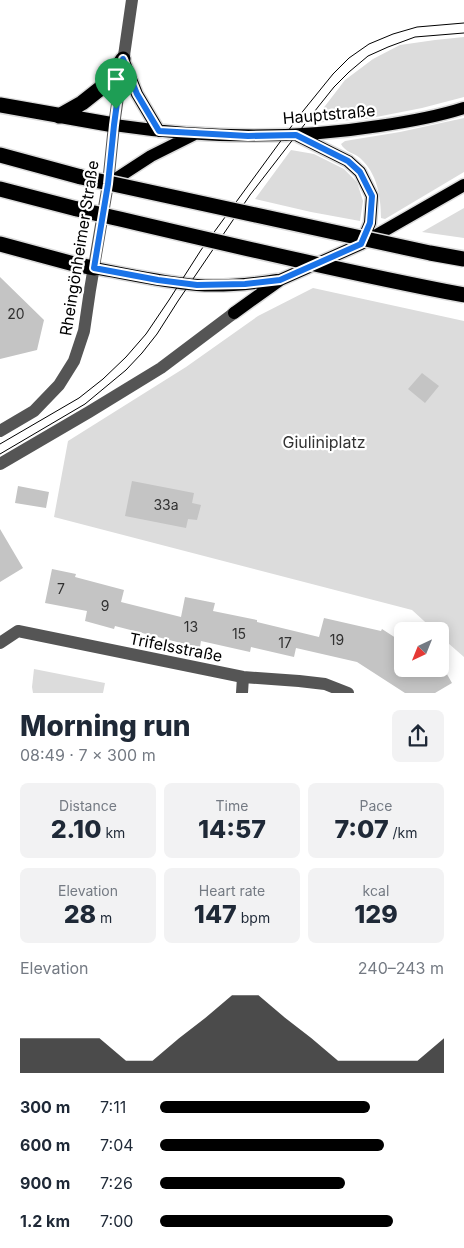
<!DOCTYPE html>
<meta charset="utf-8">
<style>
body{margin:0;font-family:Inter,sans-serif;background:#f2f2f3;color:#1f2937;height:100vh;display:flex;flex-direction:column;font-size:19px;white-space:nowrap}
*{box-sizing:border-box;margin:0}
p{font-size:16px;color:#747a83}
.icon{flex:none;width:28px;height:28px;fill:none;stroke:currentColor;stroke-width:2;stroke-linecap:round;stroke-linejoin:round}
.map{position:relative;height:693px;overflow:hidden}
.panel{display:flex;flex-direction:column;background:#fff;flex:1}
.panel>*{flex:none}
.needle{width:32px;rotate:223deg}
.fabs{position:absolute;left:394px;top:622px;display:grid;gap:10px}
.fabs a{display:grid;place-items:center;width:55px;height:55px;border-radius:8px;background:#fff;box-shadow:0 2px 12px #0003;font-size:25px}
.pin{position:absolute;display:grid;place-items:center;width:42px;height:42px;color:#fff;margin:-51px -21px;border-radius:50% 50% 50% 0;rotate:-45deg;box-shadow:0 0 5px #0007}
.pin .icon{rotate:45deg}
.round{display:grid;place-items:center;flex:none;width:52px;height:52px;border-radius:8px;background:#f2f2f3}
.overview{display:flex;align-items:center;justify-content:space-between;height:85px;padding:0 20px}
h1{font-size:28px;font-weight:800;line-height:38px}
.metrics{display:grid;grid-template-columns:repeat(3,1fr);gap:8px;height:85px;padding:5px 20px}
.metrics div{display:grid;align-content:center;border-radius:8px;background:#f2f2f3;text-align:center}
.metrics b{font-size:25px;font-weight:800}
.metrics small{font-size:14px;font-weight:400}
.metrics p{font-size:14px}
.chart{height:140px;padding:10px 20px}
.chart p{display:flex;justify-content:space-between}
.chart svg{width:100%;height:90px;margin-top:5px;fill:#000;opacity:.7}
ul{padding:0 20px;list-style:none;font-size:16px}
li{display:grid;grid-template-columns:80px 60px 1fr;align-items:center;height:38px}
li i{height:12px;border-radius:6px;background:#000}
.map>svg:first-child{display:block}
.green{fill:#dcdcdc}
.building{fill:#c4c4c4}
.lines{fill:none;stroke-linecap:round;stroke-linejoin:round}
.major-casing{stroke:#dbdbdb;stroke-width:15}
.highway-casing{stroke:#dbdbdb;stroke-width:18}
.minor{stroke:#555;stroke-width:12}
.major{stroke:#000;stroke-width:12}
.highway{stroke:#000;stroke-width:15}
.tram{stroke:#000;stroke-width:1}
.highway-bridge-casing{stroke:#dbdbdb;stroke-width:18;stroke-linecap:butt}
.highway-bridge{stroke:#000;stroke-width:15}
.route-casing{stroke:#fff;stroke-width:10}
.route{stroke:#1a73e8;stroke-width:6}
.labels{text-anchor:middle;dominant-baseline:central;stroke-width:4.5;stroke-linejoin:round;paint-order:stroke}
.number-label{font-size:14px;fill:#313131}
.street-label{font-size:16px;fill:#000;stroke:#fff}
.park-label{font-size:16px;fill:#333;stroke:#fff}
</style>
<div class="map">
<svg width="464" height="693" viewBox="0 0 464 693">
<rect width="100%" height="100%" fill="#fff"/>
<!-- green -->
<path class="green" d="M464,37V97L422,108L366,119L312,123L345,80L373,59L400,45L435,40Z
M464,118V172L385,219L381,218C381,196 377,173 360,158C354,153 345,152 341,144L345,141L400,132Z
M291,150L314,154L344,169L357,182L363,201L360,221L311,212L255,199Z
M464,208V238L422,232Z
M313,288L464,321V657L440,636V631H435L412,610L54,517L68,441L186,367L258,316Z
M34,669L105,683L103,693H33L32,687Z"/>
<!-- building -->
<path class="building" d="M0,277L44,320L37,350L0,359Z
M422,373L439,386L425,403L408,389Z
M132,481L194,493L192,503L201,505L197,520L188,519L186,528L125,516Z
M18,486L49,492L46,508L15,503Z
M0,529L23,568L0,582Z
M52,569L76,574L75,577L124,590L121,602L181,617L185,597L215,603L213,611L257,620V622L319,637L324,618L381,631L382,629L402,642V669H444L452,683L435,693H405L357,662L296,648L294,657L251,647L250,652L201,641L200,647L177,642L115,626L114,629L85,621L87,611L45,603Z"/>
<g class="lines">
<defs>
<path id="major" d="M123,59L137,94L159,131
M114,125C202,138 290,140 379,126C407,122 436,117 464,108
M298,136L348,161L360,172L372,196L370,223L361,244
M108,184L151,156L195,134
M94,268C128,274 162,282 197,285C223,287 251,284 277,280
M234,313L280,280L361,244L464,185"/>
<path id="highway" d="M0,105L114,125
M59,116L82,103L106,84L123,59
M0,155L81,177
M0,189L77,209
M0,244L74,264L94,268"/>
</defs>
<!-- major casing -->
<use href="#major" class="major-casing"/>
<!-- highway casing -->
<use href="#highway" class="highway-casing"/>
<!-- minor -->
<path class="minor" d="M0,431L34,411L59,385L74,361L84,331L90,290L108,184L114,125L132,0
M0,464L89,412L161,368L234,313
M0,643L18,631L243,677L299,681L325,684L348,693
M242,693L243,677"/>
<!-- major -->
<use href="#major" class="major"/>
<!-- highway -->
<use href="#highway" class="highway"/>
<!-- tram -->
<path class="tram" d="M0,444L79,398L103,379L126,357L146,334L169,300L201,250L299,116L333,74L349,58L369,44L393,34L417,27L464,23
M0,454L85,404L126,370L142,353L157,334L178,301L250,195L318,107L334,87L349,72L368,56L388,47L415,37L464,33"/>
<defs>
<path id="highway-bridge" d="M81,177L430,253L464,259
M77,209C206,239 334,270 464,295"/>
</defs>
<!-- highway-bridge casing -->
<use href="#highway-bridge" class="highway-bridge-casing"/>
<!-- highway-bridge -->
<use href="#highway-bridge" class="highway-bridge"/>
</g>
<g class="lines">
<defs>
<path id="route" d="M123,59L137,94L159,131L248,136L296,135L348,161L360,172L372,196L370,223L361,244L280,280L245,284L197,285L158,280L94,268L108,184L114,125Z"/>
</defs>
<!-- route casing -->
<use href="#route" class="route-casing"/>
<!-- route -->
<use href="#route" class="route"/>
</g>
<g class="labels">
<!-- number labels -->
<g class="number-label">
<text x="16" y="313">20</text>
<text x="166" y="504">33a</text>
<text x="61" y="588">7</text>
<text x="105" y="605">9</text>
<text x="191" y="626">13</text>
<text x="239" y="633">15</text>
<text x="337" y="639">19</text>
<text x="285" y="642">17</text>
</g>
<!-- street labels -->
<g class="street-label">
<text transform="translate(329 114) rotate(-5)">Hauptstraße</text>
<text transform="translate(79 248) rotate(-81)">Rheingönheimer Straße</text>
<text transform="translate(176 647) rotate(11)">Trifelsstraße</text>
</g>
<!-- park labels -->
<g class="park-label">
<text x="324" y="442">Giuliniplatz</text>
</g>
</g>
</svg>
<div class="fabs">
<a><svg class="needle" viewBox="-14 -14 28 28"><path d="M0-13l5 13h-10z" fill="#e53935"/><path d="M0 13l5-13h-10z" fill="#747a83"/></svg></a>
</div>
<div class="pin" style="left:116px;top:109px;background:#1e9e55"><svg class="icon" aria-label="arrive" viewBox="0 0 24 24"><path d="M6 21V4h12l-3 4 3 4H6"/></svg></div>
</div>
<section class="panel">
<div class="overview"><div><h1>Morning run</h1><p>08:49 · 7 × 300 m</p></div><a class="round"><svg class="icon" aria-label="share" viewBox="0 0 24 24"><path d="M12 15V3M7 8l5-5 5 5M5 13v7h14v-7"/></svg></a></div>
<div class="metrics">
<div><p>Distance</p><b>2.10<small> km</small></b></div>
<div><p>Time</p><b>14:57</b></div>
<div><p>Pace</p><b>7:07<small> /km</small></b></div>
</div>
<div class="metrics">
<div><p>Elevation</p><b>28<small> m</small></b></div>
<div><p>Heart rate</p><b>147<small> bpm</small></b></div>
<div><p>kcal</p><b>129</b></div>
</div>
<div class="chart"><p><span>Elevation</span>240–243 m</p>
<svg viewBox="0 0 160 44" preserveAspectRatio="none"><path d="M0 44V27L10 27L20 27L30 27L40 38L50 38L60 27L70 17L80 6L90 6L100 17L110 27L120 38L130 38L140 38L150 38L160 27V44z"/></svg>
</div>
<ul>
<li><b>300 m</b>7:11<i style="width:74%"></i></li>
<li><b>600 m</b>7:04<i style="width:79%"></i></li>
<li><b>900 m</b>7:26<i style="width:65%"></i></li>
<li><b>1.2 km</b>7:00<i style="width:82%"></i></li>
</ul>
</section>
